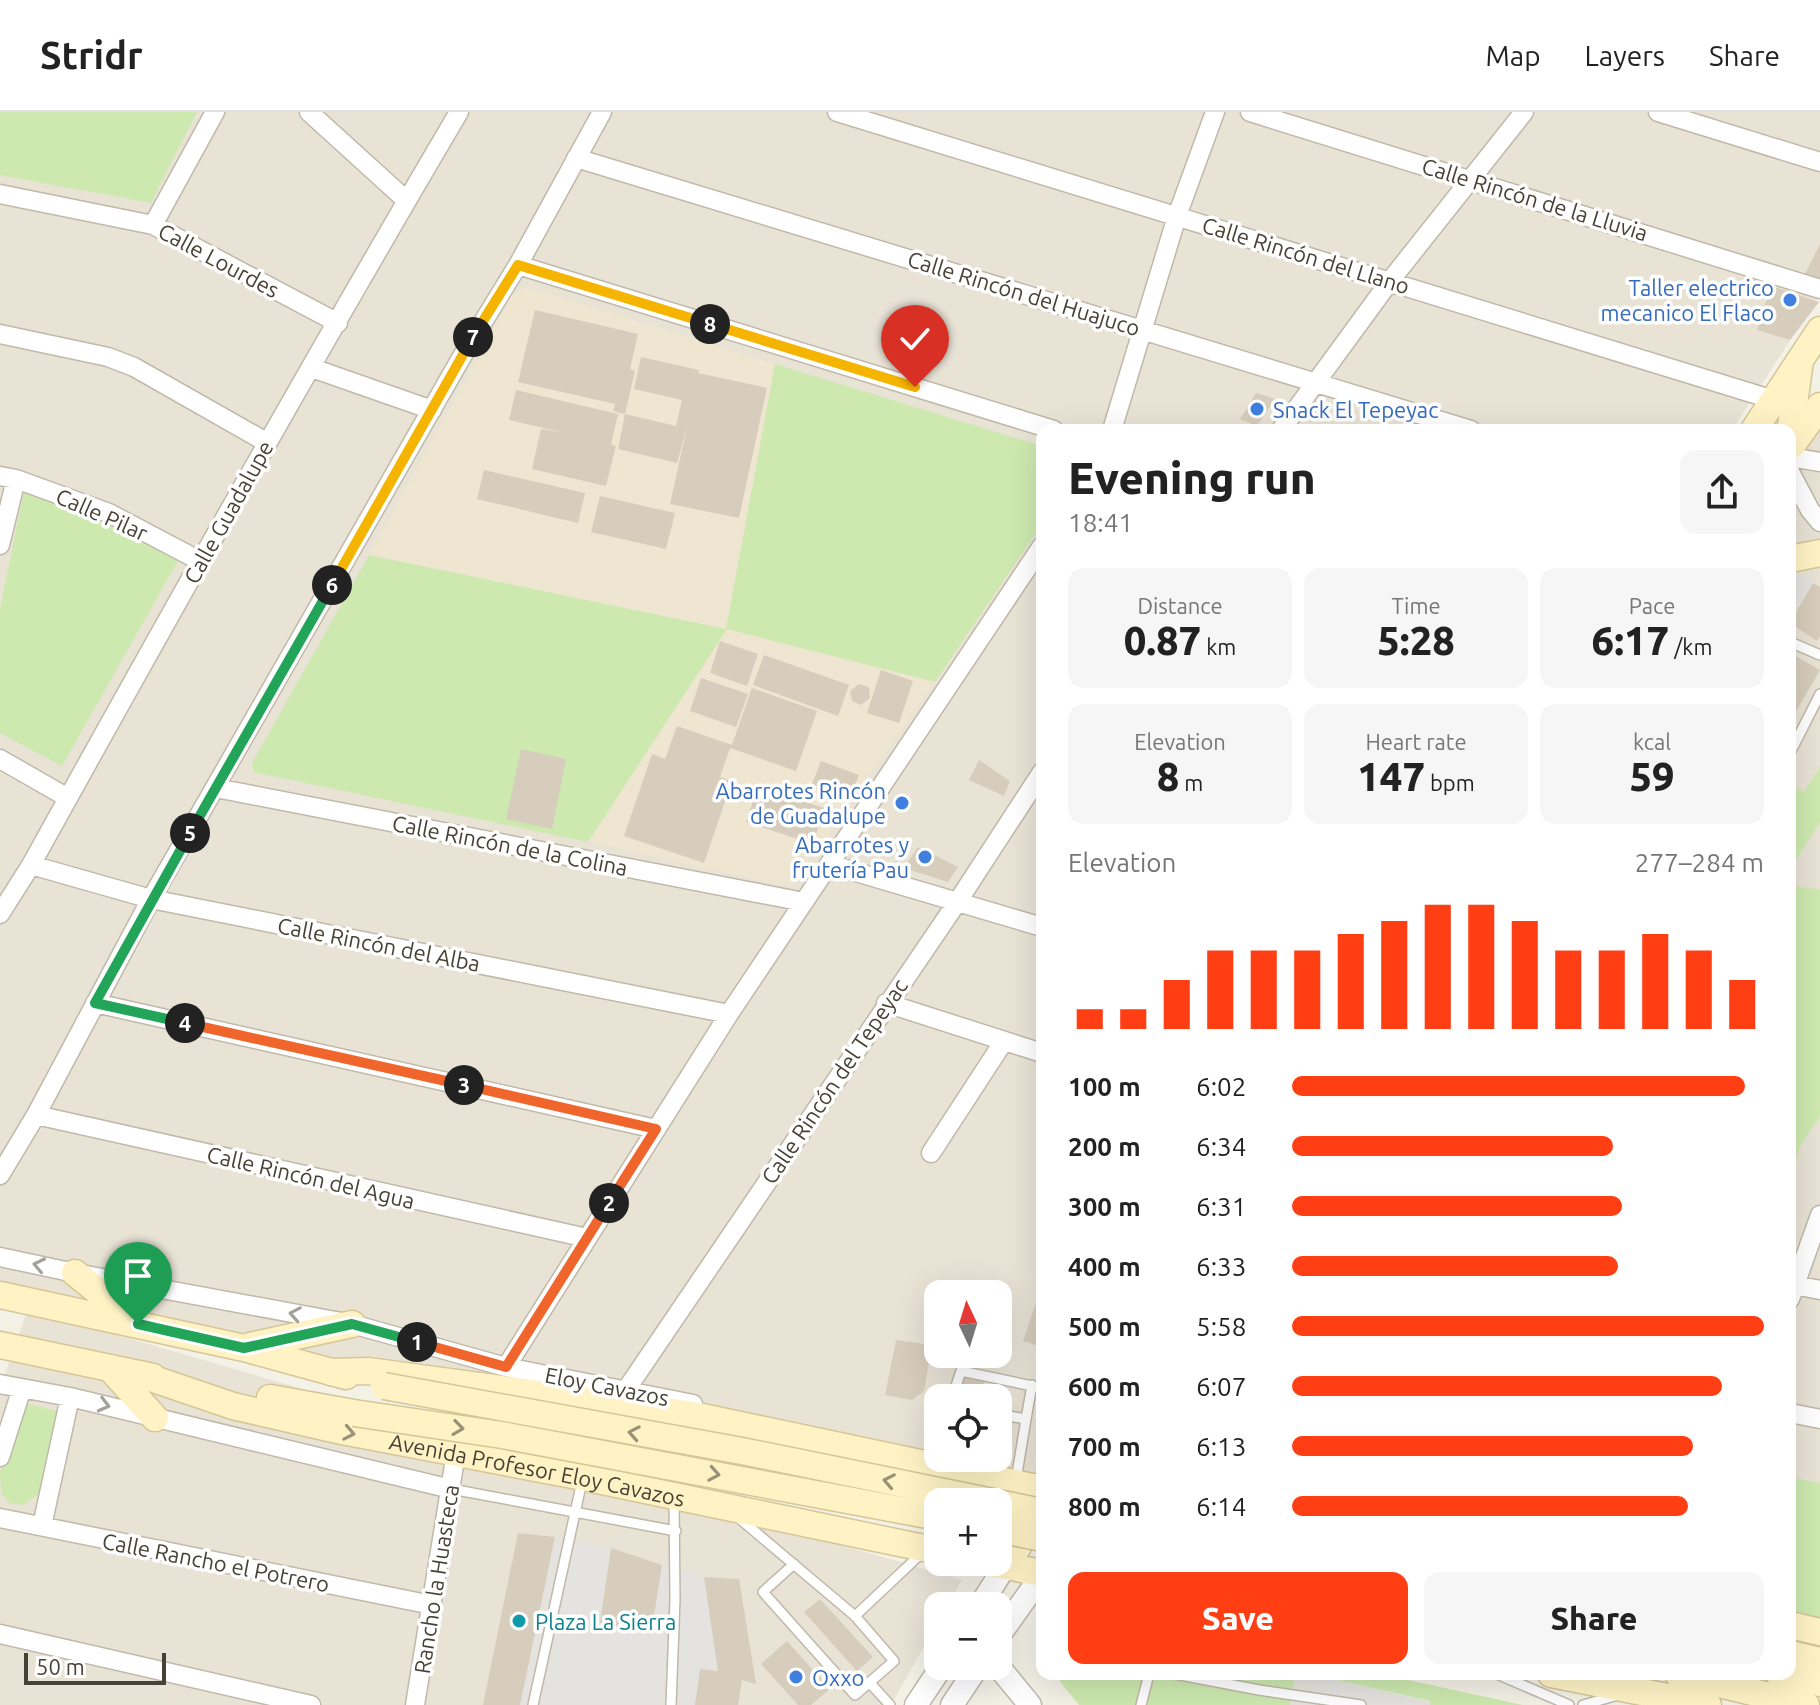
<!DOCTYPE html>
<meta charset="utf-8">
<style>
body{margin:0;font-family:Ubuntu,sans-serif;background:#f6f6f6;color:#222;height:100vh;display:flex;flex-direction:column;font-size:30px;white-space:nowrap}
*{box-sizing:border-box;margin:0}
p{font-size:26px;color:#767676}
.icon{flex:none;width:44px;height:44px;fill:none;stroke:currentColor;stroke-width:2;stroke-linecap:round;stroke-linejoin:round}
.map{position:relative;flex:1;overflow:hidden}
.details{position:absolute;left:1036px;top:312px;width:760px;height:1256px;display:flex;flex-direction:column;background:#fff;border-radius:16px;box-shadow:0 8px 32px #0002}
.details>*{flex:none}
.needle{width:52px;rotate:356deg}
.fabs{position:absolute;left:924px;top:1168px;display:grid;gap:16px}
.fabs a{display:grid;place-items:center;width:88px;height:88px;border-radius:16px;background:#fff;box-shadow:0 8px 32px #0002;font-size:40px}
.scale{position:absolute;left:24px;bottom:20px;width:142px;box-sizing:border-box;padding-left:8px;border:4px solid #484136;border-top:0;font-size:22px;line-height:28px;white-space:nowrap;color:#484136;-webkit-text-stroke:6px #fff;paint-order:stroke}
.pin{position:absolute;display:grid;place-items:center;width:68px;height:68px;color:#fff;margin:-82px -34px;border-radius:50% 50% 50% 0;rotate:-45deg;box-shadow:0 0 8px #0007}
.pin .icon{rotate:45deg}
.km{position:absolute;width:40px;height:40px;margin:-20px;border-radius:50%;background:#222;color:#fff;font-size:22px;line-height:40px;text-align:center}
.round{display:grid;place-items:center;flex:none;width:84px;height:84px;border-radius:16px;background:#f6f6f6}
.overview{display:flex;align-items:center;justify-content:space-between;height:136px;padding:0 32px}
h1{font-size:44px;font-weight:800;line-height:60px}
.stats{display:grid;grid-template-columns:repeat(3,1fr);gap:12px;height:136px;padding:8px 32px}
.stats div{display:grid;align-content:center;border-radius:16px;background:#f6f6f6;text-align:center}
.stats b{font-size:40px;font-weight:800}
.stats small{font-size:22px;font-weight:400}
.stats p{font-size:22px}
.chart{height:224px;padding:16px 32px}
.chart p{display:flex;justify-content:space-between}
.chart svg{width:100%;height:144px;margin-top:8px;stroke:#ff3e13;stroke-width:6}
.primary-button{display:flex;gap:16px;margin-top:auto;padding:16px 32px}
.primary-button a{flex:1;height:92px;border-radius:16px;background:#ff3e13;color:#fff;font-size:32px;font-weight:800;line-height:92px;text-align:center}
.primary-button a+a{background:#f6f6f6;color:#222}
ul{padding:0 32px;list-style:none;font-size:26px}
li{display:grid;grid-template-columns:128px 96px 1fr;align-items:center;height:60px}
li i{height:20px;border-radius:10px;background:#ff3e13}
header{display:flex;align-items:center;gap:48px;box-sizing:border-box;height:112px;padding:0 40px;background:#fff;border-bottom:2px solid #e0e0e0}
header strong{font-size:38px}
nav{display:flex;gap:44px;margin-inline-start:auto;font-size:28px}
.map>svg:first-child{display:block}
.residential{fill:#e8e3d5;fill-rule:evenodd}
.education{fill:#eee6d1}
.green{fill:#cde9af}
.parking{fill:#e5e3df}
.building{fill:#d6cdbc}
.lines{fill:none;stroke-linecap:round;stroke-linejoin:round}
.service-casing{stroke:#c0b9aa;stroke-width:12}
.minor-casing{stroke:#c0b9aa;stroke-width:21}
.tertiary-casing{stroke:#c0b9aa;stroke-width:25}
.secondary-casing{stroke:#d5c696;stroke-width:29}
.service{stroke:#fff;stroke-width:9}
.minor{stroke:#fff;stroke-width:18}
.tertiary{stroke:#fff;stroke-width:22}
.secondary{stroke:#fff3c6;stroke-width:26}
.secondary-bridge-casing{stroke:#d5c696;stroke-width:29;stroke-linecap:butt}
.secondary-bridge{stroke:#fff3c6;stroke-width:26}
.oneway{stroke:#a4a09a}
.oneway2{stroke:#9a9177}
.split-1-casing{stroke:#fff;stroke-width:16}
.split-2-casing{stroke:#fff;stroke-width:16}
.split-3-casing{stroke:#fff;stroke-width:16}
.split-4-casing{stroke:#fff;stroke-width:16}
.split-5-casing{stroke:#fff;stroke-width:16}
.split-6-casing{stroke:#fff;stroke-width:16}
.split-7-casing{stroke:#fff;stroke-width:16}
.split-8-casing{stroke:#fff;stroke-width:16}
.split-9-casing{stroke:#fff;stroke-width:16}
.split-1{stroke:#22a559;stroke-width:10}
.split-2{stroke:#f0652b;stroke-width:10}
.split-3{stroke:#f0652b;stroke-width:10}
.split-4{stroke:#f0652b;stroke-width:10}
.split-5{stroke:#22a559;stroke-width:10}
.split-6{stroke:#22a559;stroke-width:10}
.split-7{stroke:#f5b400;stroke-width:10}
.split-8{stroke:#f5b400;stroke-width:10}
.split-9{stroke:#f5b400;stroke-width:10}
.shop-dot{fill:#3f7fe0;stroke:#fff;stroke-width:3}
.culture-dot{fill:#0f9aa8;stroke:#fff;stroke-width:3}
.labels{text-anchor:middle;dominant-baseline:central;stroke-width:7;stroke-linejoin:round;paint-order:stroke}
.street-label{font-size:22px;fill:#484136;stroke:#fff}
.shop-label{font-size:22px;fill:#366cbe;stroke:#fff;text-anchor:end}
.culture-label{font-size:22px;fill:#0d838f;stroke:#fff;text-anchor:start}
</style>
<header>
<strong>Stridr</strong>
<nav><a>Map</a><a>Layers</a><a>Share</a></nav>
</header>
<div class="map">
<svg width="1820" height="1593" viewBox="0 0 1820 1593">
<rect width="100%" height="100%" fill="#f4f1e7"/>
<!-- residential -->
<path class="residential" d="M0,0H1820V182L1732,318H1042V1371L38,1200L962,1468L947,1494H938V1510L891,1593H0V1276L28,1197L0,1191ZM938,1182H998V1242H938ZM938,1286H998V1346H938Z
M1820,315V1537L1790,1530V360Z"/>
<!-- education -->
<path class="education" d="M527,175L775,252L727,517L935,570L792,775L588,730L726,518L369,443L512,183Z"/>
<!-- green -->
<path class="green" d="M0,0H197L151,91L0,63Z
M775,252L1042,334V412L935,570L727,517L588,730L253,660L252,651L369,443L726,517Z
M24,379L69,393L178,449L62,654L0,621V497Z
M1820,655V710L1790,757V671L1804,680Z
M1790,773L1820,778V1004L1800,1034L1790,1071Z
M24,1291L61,1300L38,1383L23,1393L9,1391L1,1381L0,1360Z
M1790,1365L1820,1371V1508L1790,1502Z
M1054,1562H1296L1290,1593H1079Z
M1309,1562H1380L1523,1593H1430V1589Z"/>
<!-- parking -->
<path class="parking" d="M1790,456L1813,471L1790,507Z
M555,1425L611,1436L600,1511L650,1521L662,1453L704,1465L718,1559L700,1557L695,1593H520Z
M1296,1562H1309L1431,1590L1430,1593H1290Z"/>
<!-- building -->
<path class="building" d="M1820,132V170L1804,164Z
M1771,174L1819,190L1790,228L1757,218Z
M535,198L638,222L630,257L635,259L625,302L613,299L615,292L518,270Z
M641,245L699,258L698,261L767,276L739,406L670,392L687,315L677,351L618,337L625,302L676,314L682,288L634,277Z
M516,278L618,302L611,332L616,334L606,374L532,357L541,317L565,321L509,308Z
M1256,281L1275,287L1257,314L1240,307Z
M484,358L585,381L578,411L477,387Z
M600,384L675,401L666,437L591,420Z
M1813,471L1820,475V524L1817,529L1790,511Z
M720,529L758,542L747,574L710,561Z
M1790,541L1820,558L1790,610Z
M764,543L849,573L838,604L753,573Z
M881,558L913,569L899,611L867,601Z
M701,566L748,582L736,615L690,599Z
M859,572L869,575L870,586L861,593L852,589L850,579Z
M752,576L817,599L796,659L730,636L720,665L732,669L704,751L624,724L652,642L665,647L677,614L732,633Z
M521,637L566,647L552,717L506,707Z
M979,648L1010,669L1004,684L969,668Z
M821,649L859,663L850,686L812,672Z
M758,675L824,696L813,732L746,710Z
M918,735L958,755L948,770L904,756Z
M1038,1184L1042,1185V1235L1023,1229Z
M896,1228L932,1233L924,1279L912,1288L885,1283Z
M961,1261L985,1266L980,1286H956Z
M518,1421L555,1425L520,1593H483Z
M611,1436L662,1453L651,1522L600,1511Z
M704,1465L739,1467L756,1572L742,1568L738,1593H695L700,1557L718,1559Z
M820,1487L873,1545L857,1559L804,1500Z
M787,1529L830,1577L811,1593H798L761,1552Z"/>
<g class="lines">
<defs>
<path id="service" d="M1790,530L1820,543
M1790,641L1820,582
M952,1286L961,1259L1042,1276
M998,1302L1026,1307L1016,1368
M1026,1307L1032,1273
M451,1377L676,1419
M740,1407L855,1504L924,1439
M794,1452L763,1480L855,1583L894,1549L855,1504
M1175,1562L1259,1578L1361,1593
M1497,1562L1569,1593
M869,1570L890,1593
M533,1593L582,1369
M671,1593L675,1487L674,1388
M1141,1593L1149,1562
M1583,1593L1618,1583"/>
<path id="minor" d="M309,0L407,89
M837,0L1774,288
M1250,0L1820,177
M1658,0L1820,50
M576,46L1471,318
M0,82L153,113L338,211
M153,113L215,0
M518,153L1054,318
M0,222L108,245L134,255L266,330
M312,256L432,298
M1112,318L1177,104L1215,0
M1281,318L1390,169L1524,0
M1790,345L1820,350
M1790,360L1810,398L1820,410
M0,364L16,367L109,401L200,449
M0,433L16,367
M0,647L68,686
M216,676L804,790
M829,752L1042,815
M31,753L151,787L729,902
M0,802L31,753C171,500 312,249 459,0
M95,891L656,1017
M886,891L1042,941
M36,1003L587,1126
M931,1041L1004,929
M0,1063L36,1003L151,787L464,241L518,153L602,0
M0,1145L75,1161L352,1212L506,1255L693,1292
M1794,1173L1820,1178
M1790,1187L1820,1103
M506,1255L729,902L1042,434
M0,1272L70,1285L451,1377
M626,1278L958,789L1042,660
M1790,1301L1820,1307
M0,1345L22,1276
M0,1406L432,1493
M42,1414L70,1285
M0,1522L311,1593
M415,1593L456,1341"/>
<path id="tertiary" d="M980,1494L1005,1454
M998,1525L1042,1463
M998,1554L1030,1593
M916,1593L942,1554
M952,1593L978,1554"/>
<g id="secondary">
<path d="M1754,318L1820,218"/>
<path d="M1790,321L1800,249"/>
<path d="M1792,333L1820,294"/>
<path d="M1790,447L1820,441"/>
<path d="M75,1161L132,1207"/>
<path d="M0,1183L244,1236L346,1264"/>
<path d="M0,1233L153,1265"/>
<path d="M250,1234L352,1212"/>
<path d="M110,1256L155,1306"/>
<path d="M331,1260L368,1259L693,1303L1042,1377"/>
<path id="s1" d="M139,1262L233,1294L342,1319L583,1365L938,1439"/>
<path d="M270,1286L354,1301"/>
<path d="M991,1451L1042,1461"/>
<path d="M1005,1454L1036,1407"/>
<path d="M1790,1513L1820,1520"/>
<path d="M1790,1542L1820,1549"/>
<path d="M1551,1562L1708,1593"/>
<path d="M1678,1562L1806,1593"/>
<path d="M1779,1562L1820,1571"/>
</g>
</defs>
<!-- service casing -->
<use href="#service" class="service-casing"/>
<!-- minor casing -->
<use href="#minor" class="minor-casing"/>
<!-- tertiary casing -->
<use href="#tertiary" class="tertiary-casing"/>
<!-- secondary casing -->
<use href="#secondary" class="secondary-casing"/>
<!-- service -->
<use href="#service" class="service"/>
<!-- minor -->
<use href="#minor" class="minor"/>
<!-- tertiary -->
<use href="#tertiary" class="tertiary"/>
<!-- secondary -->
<use href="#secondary" class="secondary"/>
<defs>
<path id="secondary-bridge" d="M384,1274L742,1339L993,1390
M354,1301L502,1323L938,1405
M998,1391L1042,1400
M998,1417L1042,1426"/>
</defs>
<!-- secondary-bridge casing -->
<use href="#secondary-bridge" class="secondary-bridge-casing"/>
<!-- secondary-bridge -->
<use href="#secondary-bridge" class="secondary-bridge"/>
</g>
<!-- one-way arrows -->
<defs><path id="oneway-chevron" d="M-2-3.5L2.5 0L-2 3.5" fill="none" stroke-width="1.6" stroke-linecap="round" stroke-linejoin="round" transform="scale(2)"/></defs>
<g class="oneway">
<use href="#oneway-chevron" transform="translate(39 1153) rotate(-168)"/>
<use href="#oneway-chevron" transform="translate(295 1202) rotate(-170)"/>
<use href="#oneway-chevron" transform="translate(104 1293) rotate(14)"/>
</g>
<g class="oneway2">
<use href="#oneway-chevron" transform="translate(458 1316) rotate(8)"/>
<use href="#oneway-chevron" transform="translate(349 1321) rotate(11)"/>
<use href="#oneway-chevron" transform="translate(634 1321) rotate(-170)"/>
<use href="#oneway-chevron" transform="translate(714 1362) rotate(10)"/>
<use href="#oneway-chevron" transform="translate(889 1369) rotate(-169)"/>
</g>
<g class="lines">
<defs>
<path id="split-1" d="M138,1212L244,1236L352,1212L417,1230"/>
<path id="split-2" d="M417,1230L506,1255L609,1091"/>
<path id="split-3" d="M464,973L656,1017L609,1091"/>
<path id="split-4" d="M185,911L464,973"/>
<path id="split-5" d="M185,911L95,891L190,721"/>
<path id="split-6" d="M190,721L332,473"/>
<path id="split-7" d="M332,473L473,225"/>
<path id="split-8" d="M473,225L518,153L710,212"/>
<path id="split-9" d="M710,212L915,275"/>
</defs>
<!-- split-1 casing -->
<use href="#split-1" class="split-1-casing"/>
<!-- split-2 casing -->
<use href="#split-2" class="split-2-casing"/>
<!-- split-3 casing -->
<use href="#split-3" class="split-3-casing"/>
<!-- split-4 casing -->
<use href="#split-4" class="split-4-casing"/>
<!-- split-5 casing -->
<use href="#split-5" class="split-5-casing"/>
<!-- split-6 casing -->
<use href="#split-6" class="split-6-casing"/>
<!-- split-7 casing -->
<use href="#split-7" class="split-7-casing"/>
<!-- split-8 casing -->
<use href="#split-8" class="split-8-casing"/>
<!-- split-9 casing -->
<use href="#split-9" class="split-9-casing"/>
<!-- split-1 -->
<use href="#split-1" class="split-1"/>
<!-- split-2 -->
<use href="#split-2" class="split-2"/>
<!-- split-3 -->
<use href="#split-3" class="split-3"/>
<!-- split-4 -->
<use href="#split-4" class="split-4"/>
<!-- split-5 -->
<use href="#split-5" class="split-5"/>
<!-- split-6 -->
<use href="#split-6" class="split-6"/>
<!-- split-7 -->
<use href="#split-7" class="split-7"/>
<!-- split-8 -->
<use href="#split-8" class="split-8"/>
<!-- split-9 -->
<use href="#split-9" class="split-9"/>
</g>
<!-- markers -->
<g class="shop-dot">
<circle cx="1790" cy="188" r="8"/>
<circle cx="1257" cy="297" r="8"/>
<circle cx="902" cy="691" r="8"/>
<circle cx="925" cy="745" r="8"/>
<circle cx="796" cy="1565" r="8"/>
</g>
<circle class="culture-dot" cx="519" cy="1509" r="8"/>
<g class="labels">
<!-- street labels -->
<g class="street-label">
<text transform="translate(1535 87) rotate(17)">Calle Rincón de la Lluvia</text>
<text transform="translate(1306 143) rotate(17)">Calle Rincón del Llano</text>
<text transform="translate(219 148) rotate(28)">Calle Lourdes</text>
<text transform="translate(1024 181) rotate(17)">Calle Rincón del Huajuco</text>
<text transform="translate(228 400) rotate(-61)">Calle Guadalupe</text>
<text transform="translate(102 402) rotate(24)">Calle Pilar</text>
<text transform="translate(510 733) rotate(11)">Calle Rincón de la Colina</text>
<text transform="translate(379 832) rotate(11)">Calle Rincón del Alba</text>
<text transform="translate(834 969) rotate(-56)">Calle Rincón del Tepeyac</text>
<text transform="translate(311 1065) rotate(13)">Calle Rincón del Agua</text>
<text transform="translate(607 1274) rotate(11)">Eloy Cavazos</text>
<text stroke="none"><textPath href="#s1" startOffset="410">Avenida Profesor Eloy Cavazos</textPath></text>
<text transform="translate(216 1450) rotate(11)">Calle Rancho el Potrero</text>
<text transform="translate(436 1467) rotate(-81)">Rancho la Huasteca</text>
</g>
<!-- shop labels -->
<g class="shop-label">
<text x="1774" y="175">Taller electrico<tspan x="1774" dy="25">mecanico El Flaco</tspan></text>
<text x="1273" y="297" text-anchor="start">Snack El Tepeyac</text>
<text x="886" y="678">Abarrotes Rincón<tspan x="886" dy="25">de Guadalupe</tspan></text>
<text x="909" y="732">Abarrotes y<tspan x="909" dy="25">frutería Pau</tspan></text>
<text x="812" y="1565" text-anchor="start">Oxxo</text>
</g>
<!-- culture labels -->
<g class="culture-label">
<text x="535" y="1509">Plaza La Sierra</text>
</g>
</g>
</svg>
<div class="fabs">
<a><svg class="needle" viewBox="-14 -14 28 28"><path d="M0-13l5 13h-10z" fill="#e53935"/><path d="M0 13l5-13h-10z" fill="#767676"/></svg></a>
<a><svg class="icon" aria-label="locate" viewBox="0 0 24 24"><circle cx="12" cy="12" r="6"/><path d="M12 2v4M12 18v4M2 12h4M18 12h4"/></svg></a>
<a>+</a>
<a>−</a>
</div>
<div class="scale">50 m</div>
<div class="pin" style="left:138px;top:1212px;background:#1e9e55"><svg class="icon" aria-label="arrive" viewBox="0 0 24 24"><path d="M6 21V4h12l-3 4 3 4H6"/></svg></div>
<div class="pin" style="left:915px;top:275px;background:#d93025"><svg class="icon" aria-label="check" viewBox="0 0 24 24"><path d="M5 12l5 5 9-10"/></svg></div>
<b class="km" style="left:417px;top:1230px">1</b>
<b class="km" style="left:609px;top:1091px">2</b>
<b class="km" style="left:464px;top:973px">3</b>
<b class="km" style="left:185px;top:911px">4</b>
<b class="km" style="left:190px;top:721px">5</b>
<b class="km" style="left:332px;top:473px">6</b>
<b class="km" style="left:473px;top:225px">7</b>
<b class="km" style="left:710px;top:212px">8</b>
<section class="details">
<div class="overview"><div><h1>Evening run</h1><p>18:41</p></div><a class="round"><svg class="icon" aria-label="share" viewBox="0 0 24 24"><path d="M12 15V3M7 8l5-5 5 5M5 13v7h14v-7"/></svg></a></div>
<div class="stats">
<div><p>Distance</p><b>0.87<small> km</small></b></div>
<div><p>Time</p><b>5:28</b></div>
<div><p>Pace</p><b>6:17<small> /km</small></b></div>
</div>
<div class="stats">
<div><p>Elevation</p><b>8<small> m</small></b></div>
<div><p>Heart rate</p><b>147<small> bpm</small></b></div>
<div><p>kcal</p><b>59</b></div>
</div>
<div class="chart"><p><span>Elevation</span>277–284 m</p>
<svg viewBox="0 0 160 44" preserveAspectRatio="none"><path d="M5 44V38M15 44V38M25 44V29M35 44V20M45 44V20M55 44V20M65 44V15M75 44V11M85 44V6M95 44V6M105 44V11M115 44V20M125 44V20M135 44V15M145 44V20M155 44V29"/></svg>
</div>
<ul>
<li><b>100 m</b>6:02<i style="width:96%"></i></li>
<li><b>200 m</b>6:34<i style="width:68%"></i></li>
<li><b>300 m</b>6:31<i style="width:70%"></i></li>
<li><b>400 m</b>6:33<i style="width:69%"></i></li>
<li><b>500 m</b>5:58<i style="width:100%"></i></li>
<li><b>600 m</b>6:07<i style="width:91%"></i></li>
<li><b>700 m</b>6:13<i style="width:85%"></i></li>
<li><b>800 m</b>6:14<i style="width:84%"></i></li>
</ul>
<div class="primary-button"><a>Save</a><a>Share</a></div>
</section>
</div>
